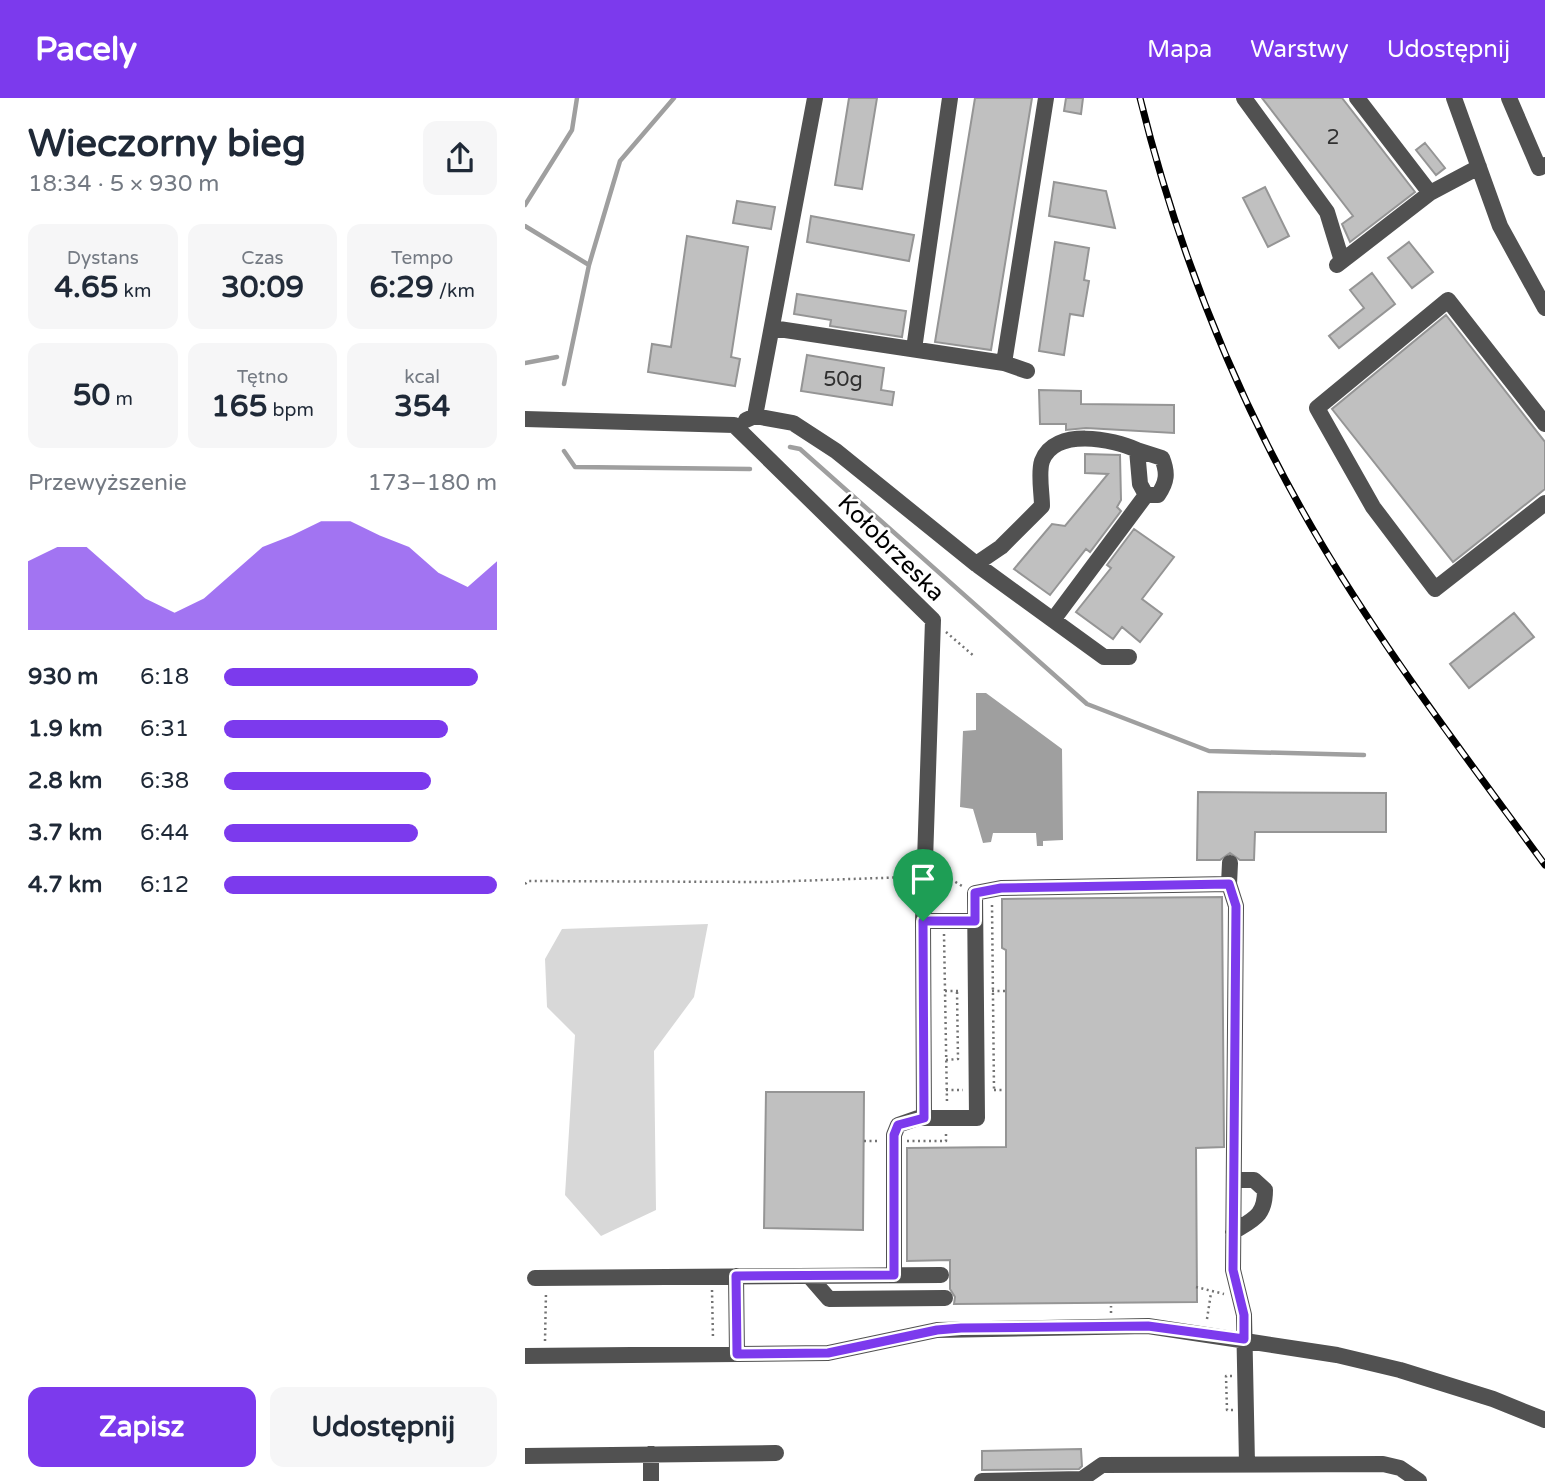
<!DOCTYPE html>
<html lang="pl">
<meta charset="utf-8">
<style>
body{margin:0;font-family:"Varela Round",sans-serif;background:#f6f6f7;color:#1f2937;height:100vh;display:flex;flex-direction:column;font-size:26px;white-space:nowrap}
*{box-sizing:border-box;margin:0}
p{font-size:23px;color:#747a83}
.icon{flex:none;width:38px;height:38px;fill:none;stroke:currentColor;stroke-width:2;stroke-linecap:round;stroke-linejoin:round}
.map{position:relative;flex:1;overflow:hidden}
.sheet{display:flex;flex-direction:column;background:#fff;width:525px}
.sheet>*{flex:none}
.pin{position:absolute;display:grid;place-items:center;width:60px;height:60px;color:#fff;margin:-72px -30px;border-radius:50% 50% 50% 0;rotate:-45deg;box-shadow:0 0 7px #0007}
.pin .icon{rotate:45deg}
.round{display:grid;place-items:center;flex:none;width:74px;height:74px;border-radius:14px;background:#f6f6f7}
.head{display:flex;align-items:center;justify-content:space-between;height:119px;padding:0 28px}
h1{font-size:38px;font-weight:800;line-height:52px}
.figures{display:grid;grid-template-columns:repeat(3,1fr);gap:10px;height:119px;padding:7px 28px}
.figures div{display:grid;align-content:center;border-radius:14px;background:#f6f6f7;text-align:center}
.figures b{font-size:30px;font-weight:800}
.figures small{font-size:19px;font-weight:400}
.figures p{font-size:19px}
.chart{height:196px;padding:14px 28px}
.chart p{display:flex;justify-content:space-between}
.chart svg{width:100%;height:126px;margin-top:7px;fill:#7c3aed;opacity:.7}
.button{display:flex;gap:14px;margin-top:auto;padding:14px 28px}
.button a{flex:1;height:80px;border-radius:14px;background:#7c3aed;color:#fff;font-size:28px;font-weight:800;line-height:80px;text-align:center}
.button a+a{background:#f6f6f7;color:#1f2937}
ul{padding:0 28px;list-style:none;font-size:23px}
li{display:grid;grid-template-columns:112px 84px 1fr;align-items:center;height:52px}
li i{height:18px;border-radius:9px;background:#7c3aed}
header{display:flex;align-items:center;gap:42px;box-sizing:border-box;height:98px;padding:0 35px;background:#7c3aed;color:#fff}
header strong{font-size:33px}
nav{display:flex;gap:38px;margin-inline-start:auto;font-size:24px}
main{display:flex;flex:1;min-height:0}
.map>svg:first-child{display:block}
.green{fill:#d8d8d8}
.water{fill:#9f9f9f}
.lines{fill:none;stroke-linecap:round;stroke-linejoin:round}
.stream{stroke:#9f9f9f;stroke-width:4.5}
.building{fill:#c0c0c0;stroke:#959595;stroke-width:2}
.path{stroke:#737373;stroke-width:2.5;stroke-dasharray:2 3.5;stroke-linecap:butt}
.minor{stroke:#515151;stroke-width:16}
.rail-casing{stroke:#000;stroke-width:7}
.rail{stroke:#fff;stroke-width:4.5;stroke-dasharray:13;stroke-linecap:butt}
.route-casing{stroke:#fff;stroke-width:14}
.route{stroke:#7c3aed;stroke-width:9}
.labels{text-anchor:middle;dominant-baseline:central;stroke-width:5;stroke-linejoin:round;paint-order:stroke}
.number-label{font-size:21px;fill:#303030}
.street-label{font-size:24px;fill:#000;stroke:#fff}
</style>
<header>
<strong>Pacely</strong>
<nav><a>Mapa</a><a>Warstwy</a><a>Udostępnij</a></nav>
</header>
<main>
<section class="sheet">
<div class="head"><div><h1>Wieczorny bieg</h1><p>18:34 · 5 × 930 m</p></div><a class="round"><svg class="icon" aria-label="share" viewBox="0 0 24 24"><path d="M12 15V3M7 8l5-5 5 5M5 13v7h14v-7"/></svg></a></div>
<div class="figures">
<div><p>Dystans</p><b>4.65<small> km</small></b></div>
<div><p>Czas</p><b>30:09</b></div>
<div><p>Tempo</p><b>6:29<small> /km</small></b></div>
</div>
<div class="figures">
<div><b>50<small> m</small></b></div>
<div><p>Tętno</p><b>165<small> bpm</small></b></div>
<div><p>kcal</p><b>354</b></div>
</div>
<div class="chart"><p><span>Przewyższenie</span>173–180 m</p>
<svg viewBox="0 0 160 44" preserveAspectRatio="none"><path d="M0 44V20L10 15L20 15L30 24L40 33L50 38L60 33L70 24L80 15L90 11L100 6L110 6L120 11L130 15L140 24L150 29L160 20V44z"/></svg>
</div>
<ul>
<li><b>930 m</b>6:18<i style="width:93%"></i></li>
<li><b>1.9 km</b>6:31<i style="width:82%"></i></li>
<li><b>2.8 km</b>6:38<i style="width:76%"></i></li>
<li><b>3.7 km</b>6:44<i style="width:71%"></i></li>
<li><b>4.7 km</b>6:12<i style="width:100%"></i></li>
</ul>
<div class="button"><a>Zapisz</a><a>Udostępnij</a></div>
</section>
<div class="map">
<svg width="1020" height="1383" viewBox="0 0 1020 1383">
<rect width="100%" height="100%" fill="#fff"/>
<!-- green -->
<path class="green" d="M183,826L169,899L129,953L131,1112L76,1138L40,1097L50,937L22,909L20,861L37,831Z"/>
<!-- water -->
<path class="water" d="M451,595H461L537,651L538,742L518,743V748H512L511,735H468L466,744L458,745L448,711L435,709L438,633L451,632Z"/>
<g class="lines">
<!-- stream -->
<path class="stream" d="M0,107L47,32L52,0
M0,128L64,167L39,286
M64,167L95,63L149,0
M0,265L32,259
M265,349L275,351L562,606L684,653L839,657
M39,353L50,369L225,371"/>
</g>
<!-- building -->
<path class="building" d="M324,0H352L337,91L310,87Z
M450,0H507L466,252L410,244Z
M541,0H558L556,16L539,13Z
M737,0H817L890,94L825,144L817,126L828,118Z
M900,45L920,70L911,77L891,52Z
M529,84L581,93L590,130L524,118Z
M740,89L764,138L743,149L718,100Z
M212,103L250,109L246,131L208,125Z
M286,118L389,137L384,163L282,144Z
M162,138L223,149L206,259L215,261L210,288L123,274L127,246L146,249Z
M530,144L564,150L559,182L564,183L558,218L545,216L539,257L514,253Z
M884,144L908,174L887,190L863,160Z
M847,175L870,206L814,250L804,238L839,210L825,192Z
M272,196L381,213L377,239L305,228L306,222L269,216Z
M921,217L1020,344V391L928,464L807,311Z
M282,257L359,270L356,292L369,294L367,307L276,293Z
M514,292L556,293V306L649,307V335L561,330L541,332V326H515Z
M560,356L595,357L596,402L592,409L596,413L565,454L561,451L525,497L489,471L527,426L540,428L583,376L560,375Z
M609,431L649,459L617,501L637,516L615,544L597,529L588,541L551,514L586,470L582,467Z
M989,515L1009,539L944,590L925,566Z
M673,694L861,695V734H730L729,762H715L705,755L695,762H672Z
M697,799L699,1049L671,1050L672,1204L429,1206L430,1199L425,1191V1162L382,1163V1050L481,1049V852L477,850V801Z
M241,994H339L338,1132L239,1130Z
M556,1351L557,1368L554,1371L457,1372V1353Z"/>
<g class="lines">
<!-- path -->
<path class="path" d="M421,534L450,559
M415,779L424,780L437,788
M0,786L3,783L240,784L384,779
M467,807L469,992
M419,836L422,1005
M420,893H434
M467,893H481
M421,962L433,961L432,893
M421,992H438
M469,992H480
M339,1043H354
M382,1043H421V1036
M671,1189L699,1196
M187,1192L188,1241
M586,1215V1208
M682,1221L686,1195
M20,1243L21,1194
M707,1278H701L702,1312H708"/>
<!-- minor -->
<path class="minor" d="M719,0L802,114L817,163
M832,0L905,95
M929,0L975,128L1020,210
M984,0L1014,70L1020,67
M812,167L905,95L954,69
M247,230L479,265L502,273
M389,251L425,0
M479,265L521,0
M230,318L268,325L311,353L451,466L579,559H604
M0,321L209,327L408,522L398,823L399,1020
M221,322L230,318L290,0
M1020,326L923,202L792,310L848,409L910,491L1020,405
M451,466L476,449L517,408C517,395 513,375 517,363C530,329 588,341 612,352L615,386L621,397H633C642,384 643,375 637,360L612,352
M528,522L621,397
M705,765L704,786L711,808L708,1172L719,1217L722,1366
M398,823H450
M708,1134C729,1121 740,1118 740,1092L729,1082H709
M369,1177V1037L373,1027L393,1020H452L450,795L476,790L704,786
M211,1178L212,1256
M284,1178L304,1201L420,1200
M10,1180L416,1177
M0,1258L303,1255L412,1232L623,1228L812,1257L875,1272L968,1301L1020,1322
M126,1356V1383
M0,1358L251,1355
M457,1383L557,1381L577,1367L858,1366L875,1370L894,1383"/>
<defs>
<path id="rail" d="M615,0C654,158 715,310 799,450C865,560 944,663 1020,767"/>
</defs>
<!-- rail casing -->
<use href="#rail" class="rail-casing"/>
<!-- rail -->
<use href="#rail" class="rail"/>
</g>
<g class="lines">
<defs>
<path id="route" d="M704,786L711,808L708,1172L719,1217V1241L623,1228L436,1230L412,1232L303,1255L212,1256L211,1178L369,1177V1037L373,1027L399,1020L398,823H450V795L476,790Z"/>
</defs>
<!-- route casing -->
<use href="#route" class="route-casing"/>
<!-- route -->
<use href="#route" class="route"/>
</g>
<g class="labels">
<!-- number labels -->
<g class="number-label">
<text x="808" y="39">2</text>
<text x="318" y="281">50g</text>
</g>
<!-- street labels -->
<g class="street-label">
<text transform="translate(366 450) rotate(45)">Kołobrzeska</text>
</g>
</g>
</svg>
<div class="pin" style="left:398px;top:823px;background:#1e9e55"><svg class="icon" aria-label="arrive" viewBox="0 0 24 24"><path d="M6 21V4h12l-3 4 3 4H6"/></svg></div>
</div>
</main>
